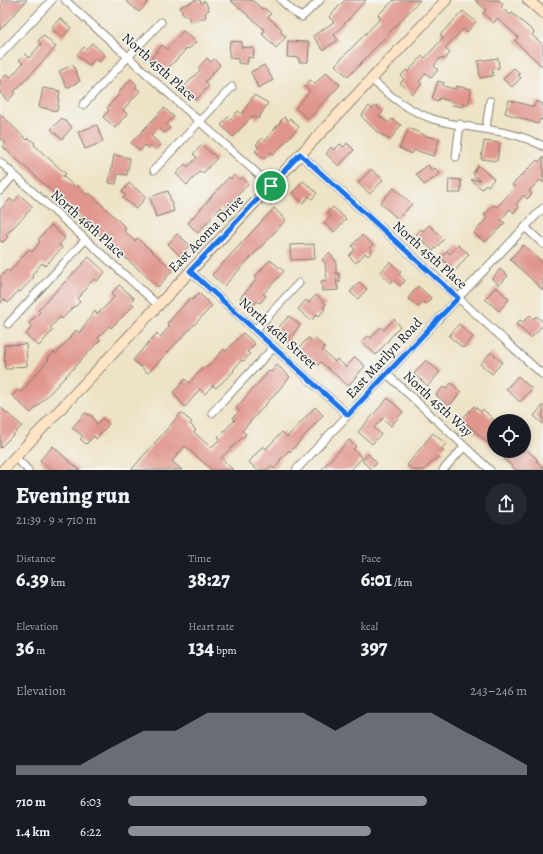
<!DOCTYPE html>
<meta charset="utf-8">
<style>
body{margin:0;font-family:Alegreya,serif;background:#242831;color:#f1f3f6;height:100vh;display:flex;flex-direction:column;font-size:15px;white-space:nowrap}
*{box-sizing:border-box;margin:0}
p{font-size:13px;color:#9ea1a6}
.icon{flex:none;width:22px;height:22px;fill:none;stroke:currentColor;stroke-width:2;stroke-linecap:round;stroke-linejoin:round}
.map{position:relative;height:470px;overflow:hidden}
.drawer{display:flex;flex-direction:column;background:#171b24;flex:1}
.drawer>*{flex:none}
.controls{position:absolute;left:487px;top:414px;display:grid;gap:8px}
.controls a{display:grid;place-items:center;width:44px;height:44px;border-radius:50%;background:#171b24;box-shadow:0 2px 6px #0003;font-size:20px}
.pin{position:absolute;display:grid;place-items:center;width:34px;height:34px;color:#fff;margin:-17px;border:2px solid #fff;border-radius:50%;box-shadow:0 1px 4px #0007}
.round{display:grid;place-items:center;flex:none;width:42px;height:42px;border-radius:21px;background:#242831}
.head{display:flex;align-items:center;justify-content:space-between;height:68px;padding:0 16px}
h1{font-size:22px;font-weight:800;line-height:30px}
.figures{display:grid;grid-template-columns:repeat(3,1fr);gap:6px;height:68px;padding:4px 16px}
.figures div{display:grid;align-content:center}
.figures b{font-size:20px;font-weight:800}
.figures small{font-size:11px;font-weight:400}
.figures p{font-size:11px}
.chart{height:112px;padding:8px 16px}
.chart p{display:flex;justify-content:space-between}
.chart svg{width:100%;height:72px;margin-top:4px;fill:#8c9099;opacity:.7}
ul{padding:0 16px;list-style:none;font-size:13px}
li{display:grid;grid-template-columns:64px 48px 1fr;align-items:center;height:30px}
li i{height:10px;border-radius:5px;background:#8c9099}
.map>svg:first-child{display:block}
.building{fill:#e0958d}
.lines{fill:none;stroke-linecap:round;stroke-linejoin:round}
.street-casing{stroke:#858071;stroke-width:9}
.secondary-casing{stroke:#858071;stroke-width:12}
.street{stroke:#fff;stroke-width:7}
.secondary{stroke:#ffe4c6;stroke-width:10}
.route-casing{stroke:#fff;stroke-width:8}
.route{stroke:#1a73e8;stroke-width:5}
.labels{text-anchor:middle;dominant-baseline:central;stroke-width:3;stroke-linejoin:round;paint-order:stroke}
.street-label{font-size:14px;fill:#1c1c1c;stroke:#f6f6f2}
</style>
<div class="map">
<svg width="543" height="470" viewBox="0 0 543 470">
<rect width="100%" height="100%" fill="#f6f6f2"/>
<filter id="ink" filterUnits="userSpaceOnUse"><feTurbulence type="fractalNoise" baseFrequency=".025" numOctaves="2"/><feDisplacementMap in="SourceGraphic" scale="8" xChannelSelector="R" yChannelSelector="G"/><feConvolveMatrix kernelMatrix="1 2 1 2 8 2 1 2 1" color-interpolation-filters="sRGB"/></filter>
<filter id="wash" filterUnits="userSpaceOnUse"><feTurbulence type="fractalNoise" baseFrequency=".012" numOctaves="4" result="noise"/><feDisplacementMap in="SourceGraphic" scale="16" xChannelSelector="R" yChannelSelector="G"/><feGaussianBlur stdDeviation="0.9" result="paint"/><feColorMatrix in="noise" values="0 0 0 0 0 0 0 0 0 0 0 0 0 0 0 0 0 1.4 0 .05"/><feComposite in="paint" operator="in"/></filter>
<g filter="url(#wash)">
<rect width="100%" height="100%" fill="#eee3c6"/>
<g id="blocks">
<!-- building -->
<path class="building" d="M3,0H27L0,30V3Z
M125,0H150L139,12Z
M196,0H200L201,3L205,1L209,10L205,13L206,17L191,23L187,14L184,16L180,7Z
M230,0H252L262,9L264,8L271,14L268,17L282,29L280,31L286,37L276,48L262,34L265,30Z
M345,0H366L334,35L338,40L323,50L313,36L334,22L329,17Z
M394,0H420L348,77L335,65L381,18L378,15Z
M475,0H499L503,4L501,7L510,15L512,13L534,32L532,35L543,45V67L515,41L518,37L497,18L494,23L483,13L486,10Z
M463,11L476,22L467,32L463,29L445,48L450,53L444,60L441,57L434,66L438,70L431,78L426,73L419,82L422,84L413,94L400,83L404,79L401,76L406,70L408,72L422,56L425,58L443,38L440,35Z
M60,18L71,28L62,38L51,28Z
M183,31L196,42L189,49L187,48L164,73L150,60L162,45L167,49Z
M43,35L56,47L14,92L15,93L8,101L0,93V81L7,74L11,77L23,63L19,60L25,54L29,58L41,44L38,41Z
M230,41L242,42L241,47L254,48L253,58L248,57L247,64L238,63V59L229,58Z
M288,41L309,42L308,62H299V58L287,57Z
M92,43L105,55L99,62L95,59L89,66L77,55L84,47L86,49Z
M207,58L211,62L214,59L220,65L205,82L209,86L196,100L183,88L200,70L198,68Z
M498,58L499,68L492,69L493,76L480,78L478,61Z
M73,65L80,81L67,88L59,71Z
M264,65L273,80L258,88L251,72Z
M514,68L520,73L518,75L521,78L512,87L503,79Z
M326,72L340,85L308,119L295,108L310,91L304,86L310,80L315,84Z
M131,79L137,85L135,87L140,91L123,110L127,114L115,128L103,117L109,110L107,108L120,93L119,92Z
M438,81L444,83L443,86L455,89L456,86L471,89L469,104L463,103V107L452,105L453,102L439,98L438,101L432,99Z
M43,88L60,91L57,111L39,107Z
M254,95L268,103L258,119L252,116L233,137L221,125L228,117L231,119L238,111L242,114Z
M509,100L534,107L536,101L543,104V120L540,119L538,124L505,113Z
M369,106L372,109L376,106L383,112L379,116L389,123L392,119L401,125L390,140L377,132L361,116Z
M164,108L174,117L166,124L170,128L164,133L158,128L151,136L161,145L156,150L151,146L149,148L145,145L140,151L131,143Z
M0,114L27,140L29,138L35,143L34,145L66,174L63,176L75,187L77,185L87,195L89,193L95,198L126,228L124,231L135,241L137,238L173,270L158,287L3,147L6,143L0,138Z
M284,117L288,121L290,118L299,127L274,154L271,152L264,159L255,151L259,147L256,145L262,138L265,141Z
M62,118L72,127L62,139L51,129Z
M97,125L103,142L85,149L78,132Z
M409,128L426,136L439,139L434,156L414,150L412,154L399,148Z
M484,141L500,143L497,161L481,159Z
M347,143L354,150L339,166L326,154L331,147L334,150L340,144L344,147Z
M202,145L217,158L203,173L200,171L187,185L176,174L185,164L188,167L197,157L193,154Z
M114,155L130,158L127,175L118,174L116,184L109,183Z
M543,157V183L540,180L529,191L532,194L527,199L524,195L516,204L519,207L514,213L510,209L501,220L505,223L485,242L474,233L487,218L484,215L494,205L497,207L515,187L512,185L537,160L539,162Z
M428,165L432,171L435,168L440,174L424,185L416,174Z
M478,165L494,179L488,186L486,184L482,189L471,180H480L473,174Z
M371,169L383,180L370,194L358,183Z
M234,175L239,180L242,177L248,184L224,210L221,207L198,233L188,223L229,177L231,179Z
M449,179L461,180V193H448Z
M303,181L317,193L312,199L309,196L303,203L292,193Z
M129,183L146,197L136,209L123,198L126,195L122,192Z
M394,188L412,204L398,219L380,203Z
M168,191L174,211L156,217L150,197Z
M20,195L33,207L6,235L8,237L3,242L0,241V210L10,199L14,202Z
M333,207L346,219L334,232L324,223L331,216L327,213Z
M274,208L286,220L224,286L212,275Z
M51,225L65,238L59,245L62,248L45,266L42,263L32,275L34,277L20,292L18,291L8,303L4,299L0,304V277L7,270L9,272L29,249L32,252L40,242L38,240Z
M429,225L444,239L433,251L416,234L421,229L423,231Z
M177,234L190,245L180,256L168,244Z
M362,235L373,245L369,248L372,251L368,256L365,253L356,263L349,256L355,249L352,246Z
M314,244L315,259L291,260L290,245Z
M458,245L469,254L455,271L441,258L447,251L450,254Z
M523,245L543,263V290L510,259Z
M329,253L336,261V274L339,273L340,283L336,280L338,290L322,291L321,281L327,280L325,263L322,260Z
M89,257L105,272L97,281L94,279L86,287L87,288L77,299L80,302L75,307L74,306L62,319L60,317L50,328L53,330L39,346L26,335L32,326L29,323L40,312L38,310Z
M270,260L284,271L263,294L266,296L260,303L257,301L251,308L240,298L257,279L255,277Z
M390,262L401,272L399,274L405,281L400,286L393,280L391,283L380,273Z
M500,269L508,276L499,285L492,279Z
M359,282L367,289L358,299L350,292Z
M119,285L134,298L130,302L134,305L111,328L109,326L98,338L100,340L31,413L12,396L18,390L21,392L49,359L48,358L54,352L56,354L76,330L79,333L95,311L97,314L104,308L114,297L111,294Z
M418,286L431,298L426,304L423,302L418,307L408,298Z
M496,287L509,299L499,311L485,299Z
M199,293L212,306L148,373L133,360L157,333L160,337L170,326L167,324L173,317L190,298L192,300Z
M316,295L326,304L323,308L325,309L319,316L317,314L311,321L298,309L306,300L309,303Z
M530,315L534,319L536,316L543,322V325L531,338L516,324L520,320L523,322Z
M289,316L300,325L287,342L275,331Z
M394,319L400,326L376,355L362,342L368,336L371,338L381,327L384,330Z
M459,324L473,337L463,348L449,336Z
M243,333L255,344L247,352L250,354L244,361L242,360L233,370L234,371L216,388L213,385L205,394L200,389L185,407L173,393L185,379L189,383L205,366L207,368L224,349L226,351Z
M308,338L312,341L315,339L325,347L322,350L335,362L337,359L346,367L355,357L365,366L348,386L321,362L318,365L299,348Z
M26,344L27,366L12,367V369H5L4,345Z
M491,352L502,362L492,374L480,364Z
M426,360L440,372L428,386L414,374Z
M277,365L290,377L242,431L246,434L221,458L233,470H212L185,446L172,461L182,470H131L181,413L192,422L190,424L196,430L194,432L211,448L220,439L218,437L235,420L233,418L239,411L236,408L269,371L271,372Z
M518,376L532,389L520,402L506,389Z
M451,383L461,392L449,406L436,395L443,387L446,389Z
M388,398L403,412L391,426L383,418L374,428L381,434L372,444L358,432Z
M543,405V424L534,416Z
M474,406L481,412L483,409L494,420V449L462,419Z
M0,407L22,426L0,448Z
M315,407L323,415L290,452L289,450L279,461L280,462L274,469L271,466L267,470H257L249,462L263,446L266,449L282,432L287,437Z
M85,413L92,416L97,424L102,418L109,424L96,439L94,436L86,444L80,439L83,436L72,428Z
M433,433L446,444L441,449L444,451L424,470H413L407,465Z
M349,440L356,447L353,449L362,458L351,470H321Z
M53,446L69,461L80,470H51L40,460Z
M524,447L538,460L536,461L543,467V470H516L504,459L507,456L501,451H524Z
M368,454L377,463L371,469L362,461Z"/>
</g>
</g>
<g filter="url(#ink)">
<use href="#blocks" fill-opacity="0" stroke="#858071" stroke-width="1"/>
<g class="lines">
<defs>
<path id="street" d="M65,0L271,186
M281,0L295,13L302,17L320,0
M0,55L52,0
M371,79C390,96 409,111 433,119C471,131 504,126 543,146
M83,105L161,22
M486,128L490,101
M300,154L543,375
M456,157L460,124
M0,162L158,305
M154,170L232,87
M0,191L14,175
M525,227L543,244
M190,271L348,415
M8,324L85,240
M255,330L299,283
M387,374L490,470
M212,413L274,347
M15,457L28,470
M296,470L543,208
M443,470L464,447"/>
<path id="secondary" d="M528,0L543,13
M3,470L446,0"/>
</defs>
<!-- street casing -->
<use href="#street" class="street-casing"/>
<!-- secondary casing -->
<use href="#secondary" class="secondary-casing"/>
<!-- street -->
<use href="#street" class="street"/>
<!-- secondary -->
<use href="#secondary" class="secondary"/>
</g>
</g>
<g class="lines" filter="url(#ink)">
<defs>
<path id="route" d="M300,154L458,298L348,415L190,271Z"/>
</defs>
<!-- route casing -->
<use href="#route" class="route-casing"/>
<!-- route -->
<use href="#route" class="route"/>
</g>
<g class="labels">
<!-- street labels -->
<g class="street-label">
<text transform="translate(159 67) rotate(42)">North 45th Place</text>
<text transform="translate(88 224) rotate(42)">North 46th Place</text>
<text transform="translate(206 234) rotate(-46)">East Acoma Drive</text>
<text transform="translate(430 255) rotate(42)">North 45th Place</text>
<text transform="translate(278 333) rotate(42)">North 46th Street</text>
<text transform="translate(384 358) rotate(-47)">East Marilyn Road</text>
<text transform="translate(438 404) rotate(43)">North 45th Way</text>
</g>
</g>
</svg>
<div class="controls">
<a><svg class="icon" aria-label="locate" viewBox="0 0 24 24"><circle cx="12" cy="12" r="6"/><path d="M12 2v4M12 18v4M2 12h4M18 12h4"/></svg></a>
</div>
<div class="pin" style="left:271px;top:186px;background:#1e9e55"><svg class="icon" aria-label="arrive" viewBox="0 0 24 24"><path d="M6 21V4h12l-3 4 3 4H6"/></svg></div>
</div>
<section class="drawer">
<div class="head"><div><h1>Evening run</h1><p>21:39 · 9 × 710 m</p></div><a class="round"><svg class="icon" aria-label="share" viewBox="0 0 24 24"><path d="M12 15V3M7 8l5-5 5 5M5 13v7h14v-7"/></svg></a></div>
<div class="figures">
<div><p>Distance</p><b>6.39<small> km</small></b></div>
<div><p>Time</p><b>38:27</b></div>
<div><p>Pace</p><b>6:01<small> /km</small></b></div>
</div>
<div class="figures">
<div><p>Elevation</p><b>36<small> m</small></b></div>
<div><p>Heart rate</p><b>134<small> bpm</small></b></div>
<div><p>kcal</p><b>397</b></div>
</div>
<div class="chart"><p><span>Elevation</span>243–246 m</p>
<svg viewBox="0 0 160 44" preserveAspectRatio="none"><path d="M0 44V38L10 38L20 38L30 27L40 17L50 17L60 6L70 6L80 6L90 6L100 17L110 6L120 6L130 6L140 17L150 27L160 38V44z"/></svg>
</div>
<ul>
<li><b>710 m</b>6:03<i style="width:75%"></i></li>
<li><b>1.4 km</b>6:22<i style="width:61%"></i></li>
</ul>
</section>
